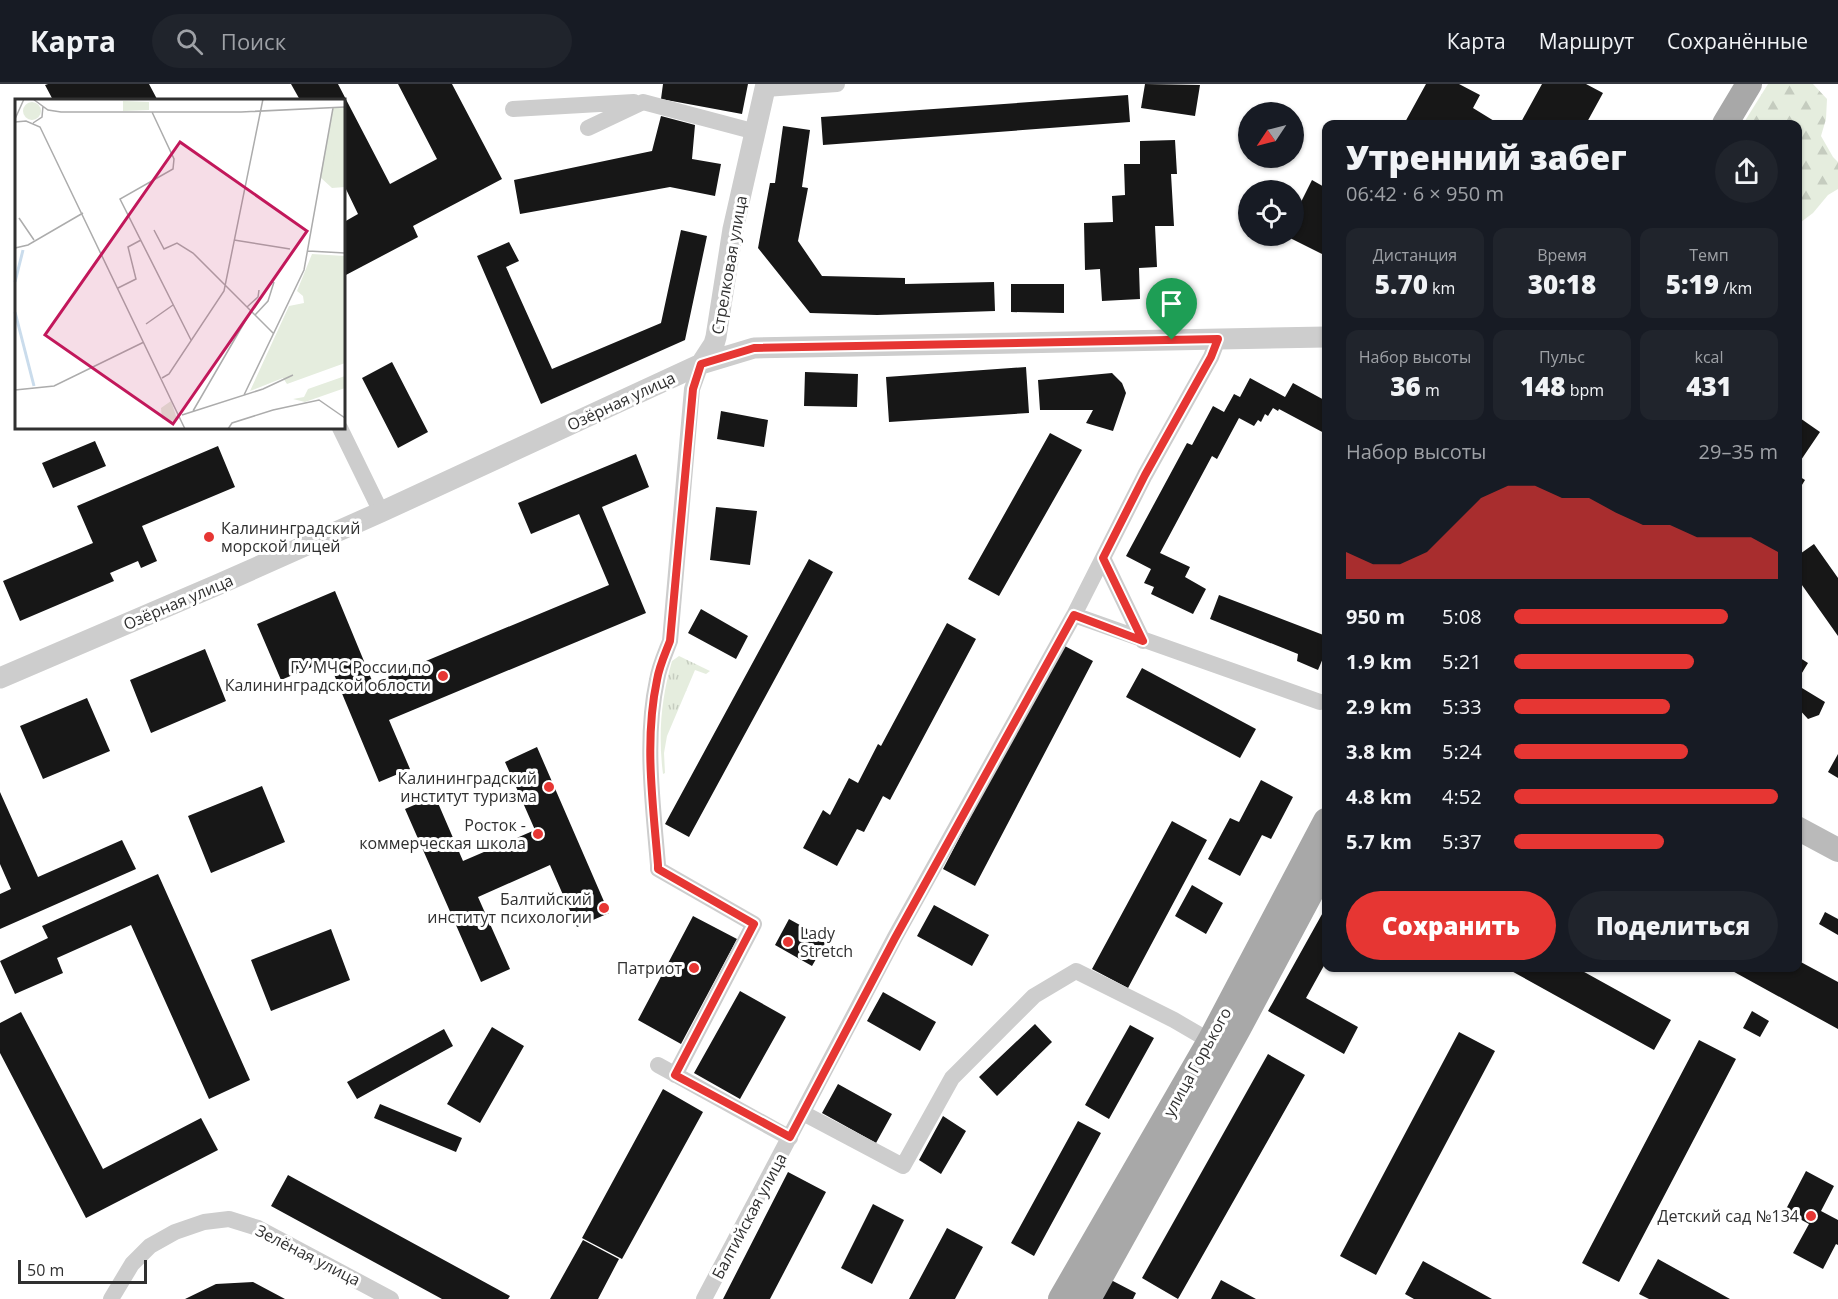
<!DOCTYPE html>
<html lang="ru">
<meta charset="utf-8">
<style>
body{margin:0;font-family:"Open Sans",sans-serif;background:#20242c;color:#f1f3f6;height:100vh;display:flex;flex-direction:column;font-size:22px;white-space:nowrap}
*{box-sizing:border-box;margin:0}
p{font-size:20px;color:#9ea1a6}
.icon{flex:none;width:33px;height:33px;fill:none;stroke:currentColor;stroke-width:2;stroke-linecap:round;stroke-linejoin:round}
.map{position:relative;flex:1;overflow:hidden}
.drawer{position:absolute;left:1322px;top:36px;width:480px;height:852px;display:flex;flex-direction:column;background:#171b24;border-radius:12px;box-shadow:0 2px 4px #0004}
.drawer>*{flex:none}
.needle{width:39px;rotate:235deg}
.fabs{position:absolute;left:1238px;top:18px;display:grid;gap:12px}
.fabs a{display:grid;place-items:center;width:66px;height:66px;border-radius:50%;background:#171b24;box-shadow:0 2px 4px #0004;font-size:30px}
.scale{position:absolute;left:18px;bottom:15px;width:129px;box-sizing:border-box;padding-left:6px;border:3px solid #303030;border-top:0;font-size:16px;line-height:21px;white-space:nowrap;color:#303030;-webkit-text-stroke:4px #fff;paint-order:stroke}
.pin{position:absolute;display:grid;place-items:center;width:51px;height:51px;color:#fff;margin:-62px -26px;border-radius:50% 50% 50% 0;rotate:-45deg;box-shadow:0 0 6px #0007}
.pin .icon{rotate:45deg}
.round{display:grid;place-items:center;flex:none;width:63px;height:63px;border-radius:32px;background:#20242c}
.head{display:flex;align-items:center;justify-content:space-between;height:102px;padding:0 24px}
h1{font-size:33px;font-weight:800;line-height:45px}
.figures{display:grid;grid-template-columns:repeat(3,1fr);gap:9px;height:102px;padding:6px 24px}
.figures div{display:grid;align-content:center;border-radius:12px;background:#20242c;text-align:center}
.figures b{font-size:26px;font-weight:800}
.figures small{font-size:16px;font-weight:400}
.figures p{font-size:16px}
.chart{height:168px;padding:12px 24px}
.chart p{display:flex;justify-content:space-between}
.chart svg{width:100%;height:108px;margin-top:6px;fill:#e63633;opacity:.7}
.button{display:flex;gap:12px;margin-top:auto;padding:12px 24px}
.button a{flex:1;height:69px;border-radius:36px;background:#e63633;color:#fff;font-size:24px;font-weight:800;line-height:69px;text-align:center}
.button a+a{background:#20242c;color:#f1f3f6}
ul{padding:0 24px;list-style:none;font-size:20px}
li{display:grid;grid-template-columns:96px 72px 1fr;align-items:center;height:45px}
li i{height:15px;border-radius:8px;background:#e63633}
header{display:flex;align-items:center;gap:36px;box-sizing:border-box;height:84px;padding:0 30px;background:#171b24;border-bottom:2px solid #363941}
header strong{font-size:28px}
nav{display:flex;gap:33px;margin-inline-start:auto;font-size:21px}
.search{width:420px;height:54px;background:#20242c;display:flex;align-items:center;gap:15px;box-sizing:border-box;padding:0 21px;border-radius:33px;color:#9ea1a6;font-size:22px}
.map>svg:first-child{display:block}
.grass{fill:url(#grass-tufts)}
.forest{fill:url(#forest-firs)}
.building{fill:#171717}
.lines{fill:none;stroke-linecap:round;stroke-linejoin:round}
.minor{stroke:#cdcdcd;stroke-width:16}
.tertiary{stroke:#cdcdcd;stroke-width:21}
.secondary{stroke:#bababa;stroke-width:24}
.primary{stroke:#a8a8a8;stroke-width:26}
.route-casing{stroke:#fff;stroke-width:12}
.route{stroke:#e63633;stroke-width:8}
.poi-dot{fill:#e63633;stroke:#fff;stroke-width:2}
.labels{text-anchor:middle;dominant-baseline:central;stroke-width:6;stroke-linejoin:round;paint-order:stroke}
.street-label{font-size:16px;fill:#303030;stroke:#fff}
.poi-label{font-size:16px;fill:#303030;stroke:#fff;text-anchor:end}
.inset-river{fill:none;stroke:#cadcec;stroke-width:3}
.inset-road{fill:none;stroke:#acacac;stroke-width:1.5}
.view{fill:#c2185b;fill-opacity:0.15;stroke:#c2185b;stroke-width:3}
.inset-edge{fill:none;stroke:#303030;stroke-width:3}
</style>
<header>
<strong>Карта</strong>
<div class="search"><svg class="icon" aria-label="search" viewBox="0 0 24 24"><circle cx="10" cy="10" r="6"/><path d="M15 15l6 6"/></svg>Поиск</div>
<nav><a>Карта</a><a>Маршрут</a><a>Сохранённые</a></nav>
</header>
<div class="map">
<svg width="1838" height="1215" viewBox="0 0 1838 1215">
<defs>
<pattern id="grass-tufts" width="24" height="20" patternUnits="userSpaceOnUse" patternTransform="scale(1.5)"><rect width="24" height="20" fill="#e5edde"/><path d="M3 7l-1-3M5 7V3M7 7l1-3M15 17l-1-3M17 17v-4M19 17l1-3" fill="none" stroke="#c5ccbf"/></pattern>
<pattern id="forest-firs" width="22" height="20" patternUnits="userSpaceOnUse" patternTransform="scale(1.5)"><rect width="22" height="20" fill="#e5edde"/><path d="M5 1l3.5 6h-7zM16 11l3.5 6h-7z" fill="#c5ccbf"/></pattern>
</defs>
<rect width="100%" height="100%" fill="#fff"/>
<!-- grass -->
<path class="grass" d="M679,572L710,587L706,590L695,586L667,652L664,669L665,689L663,690C658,651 661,615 672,577Z"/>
<!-- forest -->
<path class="forest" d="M1768,0H1813L1827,15L1826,35L1821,52L1833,73L1838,78V105L1828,111L1813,129L1797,141V40H1743Z"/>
<!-- building -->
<path class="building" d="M48,0H149L157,15L153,16H53L45,1Z
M291,0H338L390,100L437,75L398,0H452L502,95L413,142L418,153L344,192V138L358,130L344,101V16H300Z
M663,0H748L742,30L661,15Z
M1145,0L1200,1L1195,32L1141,24Z
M1426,0H1459L1480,11L1473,24L1499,40H1404Z
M1542,0H1586L1603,9L1586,40H1520Z
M1128,11L1130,38L823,61L821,33Z
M661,32L695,41L692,75L721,80L715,112L670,103L520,130L514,96L652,67Z
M783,42L810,46L802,103L808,104L798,157L822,192L905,194V200L994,198L995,227L877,231L810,229L758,164L770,99H775Z
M1175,56L1177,90H1171L1174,142H1155L1157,183L1139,184L1140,215L1102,217L1100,185L1085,186L1084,139L1113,138L1112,112L1125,111L1124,80H1140V57Z
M1312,96L1326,104V172L1286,152H1293V134Z
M681,146L707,152L685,256L541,320L477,172L509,158L519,177L506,183L552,285L661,239Z
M1011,200H1064V229L1011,228Z
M392,278L428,348L398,364L362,294Z
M1026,283L1029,329L889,338L886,293Z
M805,288L858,290L857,323L804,322Z
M1112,289L1122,299L1126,309L1113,347L1086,339L1093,326H1040L1038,296Z
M1250,294L1285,313L1293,299L1326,317V350L1279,325L1278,327L1273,324L1268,332L1265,330L1261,338L1258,336L1254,342L1239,334L1217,375L1212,372L1160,469L1190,483L1185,493L1206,505L1193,530L1151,510L1154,503L1144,499L1151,485L1126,472L1187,359L1192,361L1213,322L1224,328L1234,310L1240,313Z
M721,327L768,336L764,363L717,355Z
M1797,332L1820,348L1801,376L1797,373Z
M1050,349L1082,366L999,512L968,495Z
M95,357L106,382L53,404L42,379Z
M218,362L235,403L142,442L157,477L141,484L138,477L110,489L114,497L20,537L3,497L93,459L77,422Z
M636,370L649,403L602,423L646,529L389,636L410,685L379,698L328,576L281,596L257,540L335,507L373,599L609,501L579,430L531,450L518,419Z
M1797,391L1805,396L1797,409Z
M716,423L757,427L750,481L710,476Z
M1814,460L1838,494V552L1797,494V472Z
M809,475L833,488L689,753L665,740Z
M1219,511L1326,552V565L1322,563L1326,567L1318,586L1297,577L1298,570L1210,535Z
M701,525L748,552L736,575L688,549Z
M947,539L976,555L890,716L883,712L864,748L857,745L837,782L803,764L823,726L830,731L849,694L858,699L878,660L881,662Z
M1061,560L1093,577L975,802L943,785Z
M205,565L226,617L151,649L130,596Z
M1797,572L1808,579L1797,597Z
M1142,584L1256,645L1240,674L1126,613Z
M1797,601L1825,618L1819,631L1808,635L1797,623Z
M87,614L110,667L43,695L20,642Z
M537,663L609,829L577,843L550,781L478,813L510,885L481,898L405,725L435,712L463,777L535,746L505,678Z
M1838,670V694L1828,688Z
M1261,696L1293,713L1271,755L1262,751L1240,792L1208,775L1230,734L1239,738Z
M262,702L285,758L211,789L188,732Z
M0,708L38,793L122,756L136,785L0,845V810L11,805L0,780Z
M1172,737L1207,756L1128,904L1092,885Z
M158,790L250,996L209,1015L131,841L57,874L63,889L15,910L0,877L48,854L42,842Z
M1192,801L1223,819L1206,850L1175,832Z
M934,821L989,851L972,882L917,852Z
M1326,823V878L1306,914L1358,943L1344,970L1268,927Z
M1825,828L1838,835V851L1819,840Z
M693,832L737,855L681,960L638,936Z
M789,835L827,856L812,882L775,861Z
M331,845L350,896L271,927L251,876Z
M1797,876L1838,898V945L1727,884H1797Z
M1506,884H1577L1671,936L1654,966Z
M740,907L786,933L740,1015L694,989Z
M883,908L936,938L920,967L867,937Z
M1752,927L1769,937L1760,953L1743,944Z
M21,928L103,1085L201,1034L218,1066L86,1134L0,969V939Z
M1035,940L1052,958L997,1012L979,993Z
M1130,941L1154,954L1109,1035L1085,1021Z
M492,943L524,962L480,1039L447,1020Z
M444,945L453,962L357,1015L347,998Z
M1459,948L1495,967L1376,1191L1340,1172Z
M1699,956L1736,975L1619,1198L1582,1179Z
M1268,970L1305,991L1178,1215L1142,1194Z
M838,1000L892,1030L876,1059L822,1029Z
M663,1005L703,1028L622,1175L582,1154Z
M380,1020L462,1054L456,1068L374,1034Z
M943,1032L966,1047L941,1090L919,1076Z
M1078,1037L1101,1049L1034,1172L1011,1159Z
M1806,1087L1834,1102L1821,1127L1838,1136V1161L1836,1160L1823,1185L1793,1169L1809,1140L1785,1127Z
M788,1088L826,1108L770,1215H723Z
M288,1091L510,1212L508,1215H442L271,1122Z
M873,1120L904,1136L872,1200L841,1184Z
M947,1144L983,1163L955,1215H909Z
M583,1156L619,1175L598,1215H550Z
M1658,1175L1730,1215H1649L1639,1210Z
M1423,1177L1492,1215H1414L1405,1210Z
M1111,1196L1136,1209L1133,1215H1098Z
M1221,1196L1256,1215H1211Z
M253,1198L285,1215H185L216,1200Z"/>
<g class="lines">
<!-- minor -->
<path class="minor" d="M765,5L837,0
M513,25L634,18
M588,44L643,18L756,48
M340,344L381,428
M1103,474L1143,557
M1074,531L1320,618
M658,981L790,1054
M675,991L754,840L658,785V781C653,720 644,656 657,596C659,583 665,570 670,557L692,305L701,280
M803,1029L903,1082L952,994L1034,912L1076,887L1174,936L1210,957
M111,1215L132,1180L150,1162L175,1148L204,1138L229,1135L258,1144L391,1215
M704,1215L895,853L1074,531L1145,391L1211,273L1218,255"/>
<!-- tertiary -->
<path class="tertiary" d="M701,280L714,260L716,253L733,145L766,0
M0,594L217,501L381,428L701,280L754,264L1326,253"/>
<!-- secondary -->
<path class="secondary" d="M1797,744L1838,766"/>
<!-- primary -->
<path class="primary" d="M1725,40L1749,0
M1061,1215L1210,957L1326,737
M1088,1215L1238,945L1326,780"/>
</g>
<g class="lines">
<defs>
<path id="route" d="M1218,255L1211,273L1145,391L1103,474L1143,557L1074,531L895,854L790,1053L675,991L754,840L658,785V781C653,720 644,657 657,596C659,583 665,570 670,557L693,305L701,280L754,264Z"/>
</defs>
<!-- route casing -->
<use href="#route" class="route-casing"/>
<!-- route -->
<use href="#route" class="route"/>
</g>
<!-- markers -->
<g class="poi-dot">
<circle cx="209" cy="453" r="6"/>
<circle cx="443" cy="592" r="6"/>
<circle cx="549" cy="703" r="6"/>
<circle cx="538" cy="750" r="6"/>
<circle cx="604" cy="824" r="6"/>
<circle cx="788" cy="858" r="6"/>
<circle cx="694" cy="884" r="6"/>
<circle cx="1811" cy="1132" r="6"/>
</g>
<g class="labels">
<!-- street labels -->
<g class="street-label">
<text transform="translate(729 181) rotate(-80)">Стрелковая улица</text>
<text transform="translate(621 317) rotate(-25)">Озёрная улица</text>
<text transform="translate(178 518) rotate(-23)">Озёрная улица</text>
<text transform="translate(1197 978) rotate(-61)">улица Горького</text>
<text transform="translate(749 1132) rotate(-62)">Балтийская улица</text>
<text transform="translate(308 1171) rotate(27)">Зелёная улица</text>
</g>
<!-- poi labels -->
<g class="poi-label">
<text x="221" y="444" text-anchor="start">Калининградский<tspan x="221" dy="18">морской лицей</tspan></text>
<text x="431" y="583">ГУ МЧС России по<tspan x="431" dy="18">Калининградской облости</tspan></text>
<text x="537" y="694">Калининградский<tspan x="537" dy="18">институт туризма</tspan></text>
<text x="526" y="741">Росток -<tspan x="526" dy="18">коммерческая школа</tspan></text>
<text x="592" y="815">Балтийский<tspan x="592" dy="18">институт психологии</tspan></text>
<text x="800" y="849" text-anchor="start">Lady<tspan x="800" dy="18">Stretch</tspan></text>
<text x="682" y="884">Патриот</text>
<text x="1799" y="1132">Детский сад №134</text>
</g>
</g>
<!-- overview -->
<g transform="translate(15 15)">
<rect width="330" height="330" fill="#fff"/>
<path d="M108,2L134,3V11L108,12ZM8 12a9 9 0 1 1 18 0a9 9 0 1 1-18 0Z" fill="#e5edde"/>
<path d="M330,8V88L317,89L305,78L318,9ZM330,277V289L290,303L278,300L289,298L293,290ZM156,302L162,320L159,322L147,320L146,309Z" fill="#e5edde"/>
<path d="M297,155L330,157V264L272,285L268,279L235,292L274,207L289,204L288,197L282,192Z" fill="#e5edde"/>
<path d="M330,51V77L323,78L317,61L321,52Z" fill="#e5edde"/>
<path class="inset-river" d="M0,183L8,151M0,213L19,287"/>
<path class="inset-road" d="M18,0L33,11L46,13H226L330,8M137,13L159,60L158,70L105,100L176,241M0,20L9,0M0,23L11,22L25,28L170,330M18,24L27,18L28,7M4,119L19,141M139,131L149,150L162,144L178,154L259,235M219,141L275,150M0,149L13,146L68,114M293,152L330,154M103,189L121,180L113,148L126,141M232,208L243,198L244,191M240,216L253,202L259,183M131,225L158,206M147,279L154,275L209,192L248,0M0,291L39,287L129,243M229,296L289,171L318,9M178,312L236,212M167,316L248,290L278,276M213,330L217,324L258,311L304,301L330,319"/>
<path class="view" d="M165,43L292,132L158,325L30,236Z"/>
<rect width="330" height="330" class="inset-edge"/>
</g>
</svg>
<div class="fabs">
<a><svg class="needle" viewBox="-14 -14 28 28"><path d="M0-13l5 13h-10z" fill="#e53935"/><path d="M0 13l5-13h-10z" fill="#9ea1a6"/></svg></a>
<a><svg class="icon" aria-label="locate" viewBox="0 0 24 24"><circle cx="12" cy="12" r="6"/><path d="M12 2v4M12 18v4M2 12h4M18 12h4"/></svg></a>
</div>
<div class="scale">50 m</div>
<div class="pin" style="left:1172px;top:256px;background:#1e9e55"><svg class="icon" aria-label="arrive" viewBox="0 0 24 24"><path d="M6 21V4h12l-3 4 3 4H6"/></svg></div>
<section class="drawer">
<div class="head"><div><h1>Утренний забег</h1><p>06:42 · 6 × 950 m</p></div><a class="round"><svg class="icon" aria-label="share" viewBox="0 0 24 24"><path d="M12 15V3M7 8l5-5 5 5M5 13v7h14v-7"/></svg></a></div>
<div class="figures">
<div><p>Дистанция</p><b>5.70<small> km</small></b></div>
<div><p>Время</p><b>30:18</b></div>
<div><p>Темп</p><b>5:19<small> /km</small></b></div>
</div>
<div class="figures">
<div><p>Набор высоты</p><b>36<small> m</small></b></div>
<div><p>Пульс</p><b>148<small> bpm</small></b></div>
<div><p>kcal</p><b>431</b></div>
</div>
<div class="chart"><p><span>Набор высоты</span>29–35 m</p>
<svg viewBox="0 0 160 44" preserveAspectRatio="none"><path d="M0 44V33L10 38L20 38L30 33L40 22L50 11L60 6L70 6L80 11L90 11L100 17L110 22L120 22L130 27L140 27L150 27L160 33V44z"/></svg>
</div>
<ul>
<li><b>950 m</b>5:08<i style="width:81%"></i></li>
<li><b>1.9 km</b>5:21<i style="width:68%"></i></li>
<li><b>2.9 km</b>5:33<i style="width:59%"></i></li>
<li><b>3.8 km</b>5:24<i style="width:66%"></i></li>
<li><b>4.8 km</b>4:52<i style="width:100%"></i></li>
<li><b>5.7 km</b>5:37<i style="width:57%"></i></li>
</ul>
<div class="button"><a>Сохранить</a><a>Поделиться</a></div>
</section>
</div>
